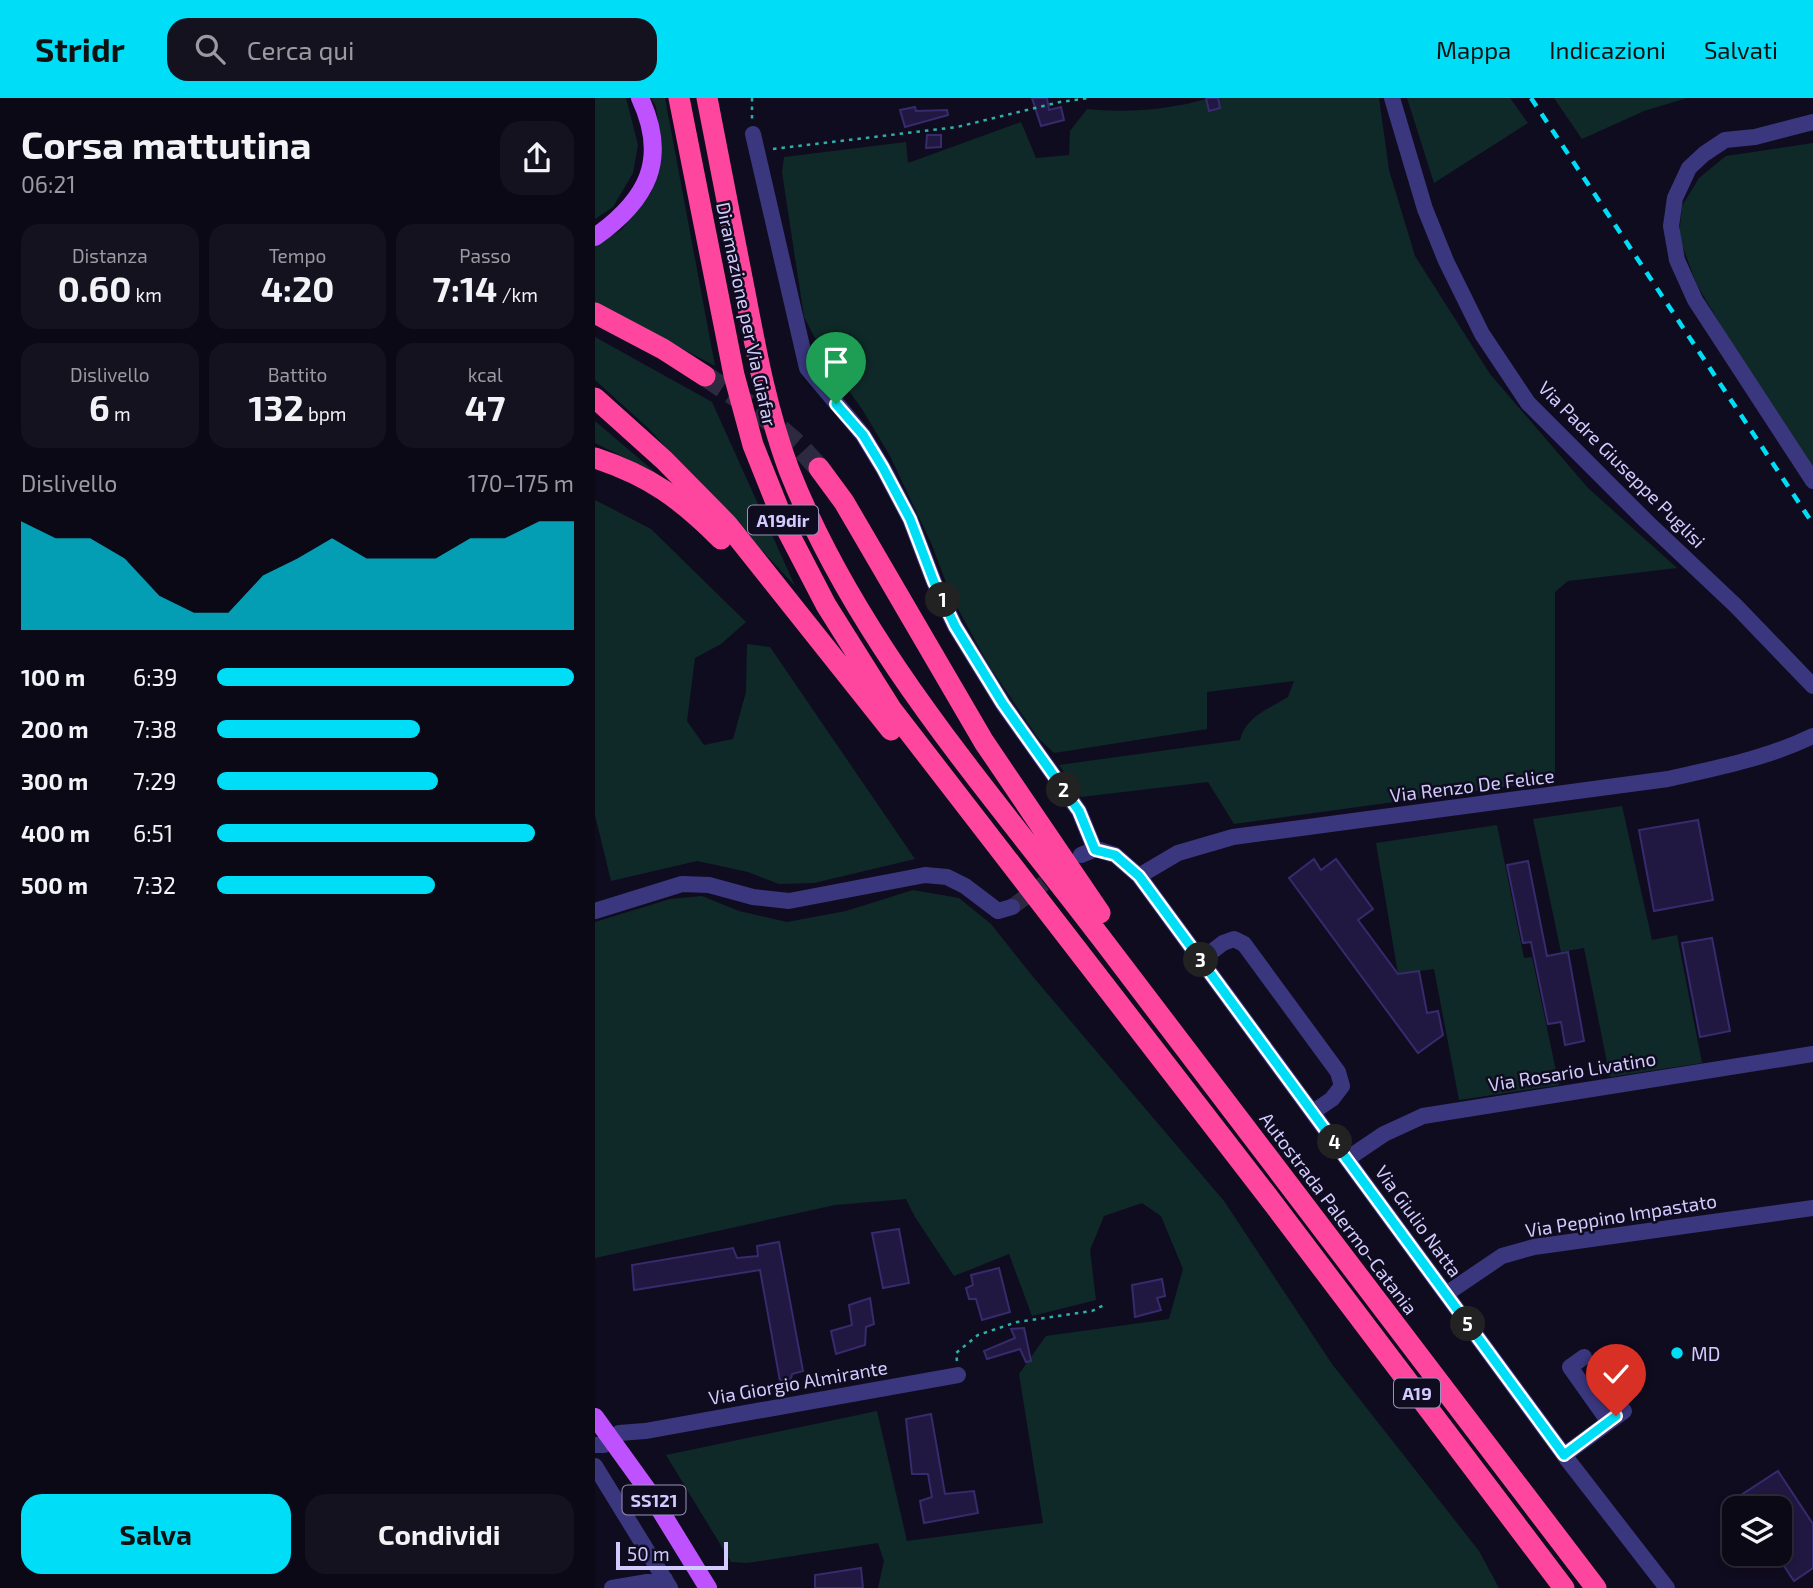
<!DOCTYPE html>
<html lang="it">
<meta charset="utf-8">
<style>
body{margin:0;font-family:"Exo 2",sans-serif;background:#151220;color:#f1f3f6;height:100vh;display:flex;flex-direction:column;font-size:26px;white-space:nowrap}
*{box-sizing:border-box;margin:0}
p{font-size:23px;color:#9a9aa1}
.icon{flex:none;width:38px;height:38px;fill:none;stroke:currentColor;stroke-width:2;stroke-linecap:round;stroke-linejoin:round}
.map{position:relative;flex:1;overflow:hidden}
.side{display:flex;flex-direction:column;background:#0c0917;width:595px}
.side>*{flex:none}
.tools{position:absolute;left:1127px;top:1398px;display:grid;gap:14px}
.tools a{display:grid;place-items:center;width:70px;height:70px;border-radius:14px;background:#0c0917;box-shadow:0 4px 10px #0003,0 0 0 2px #2c2a36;font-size:35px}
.scale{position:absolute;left:21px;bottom:18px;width:112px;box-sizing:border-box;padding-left:7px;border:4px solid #d1cbff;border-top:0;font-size:19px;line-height:24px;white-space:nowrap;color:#d1cbff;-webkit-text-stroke:5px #100c1f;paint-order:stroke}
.pin{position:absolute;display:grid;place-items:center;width:60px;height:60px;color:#fff;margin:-72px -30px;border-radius:50% 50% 50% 0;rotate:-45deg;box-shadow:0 0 7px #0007}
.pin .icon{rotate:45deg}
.km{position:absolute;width:35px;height:35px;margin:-18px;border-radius:50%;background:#222;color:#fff;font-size:19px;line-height:35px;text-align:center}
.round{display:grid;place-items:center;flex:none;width:74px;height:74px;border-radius:21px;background:#151220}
.summary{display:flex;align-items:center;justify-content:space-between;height:119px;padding:0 21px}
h1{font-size:38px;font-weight:700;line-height:52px}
.metrics{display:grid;grid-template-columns:repeat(3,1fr);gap:10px;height:119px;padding:7px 21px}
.metrics div{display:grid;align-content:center;border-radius:18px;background:#151220;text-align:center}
.metrics b{font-size:35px;font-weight:700}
.metrics small{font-size:19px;font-weight:400}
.metrics p{font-size:19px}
.chart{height:196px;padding:14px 21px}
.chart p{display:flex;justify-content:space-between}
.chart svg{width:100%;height:126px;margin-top:7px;fill:#00ddf6;opacity:.7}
.primary-button{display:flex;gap:14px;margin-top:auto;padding:14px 21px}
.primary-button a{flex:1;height:80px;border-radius:21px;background:#00ddf6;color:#111;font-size:28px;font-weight:700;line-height:80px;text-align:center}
.primary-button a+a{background:#151220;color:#f1f3f6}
ul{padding:0 21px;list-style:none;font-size:23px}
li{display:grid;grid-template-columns:112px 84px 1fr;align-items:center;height:52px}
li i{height:18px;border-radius:9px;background:#00ddf6}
header{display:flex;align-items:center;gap:42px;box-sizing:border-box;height:98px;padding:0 35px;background:#00ddf6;color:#111}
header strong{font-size:33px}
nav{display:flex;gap:38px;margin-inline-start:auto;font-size:24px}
.search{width:490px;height:63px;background:#151220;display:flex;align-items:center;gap:18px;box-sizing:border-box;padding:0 24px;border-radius:21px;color:#9a9aa1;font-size:26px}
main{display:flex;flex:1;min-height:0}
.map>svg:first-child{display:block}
.green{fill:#0f2928}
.building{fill:#201840;stroke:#372a6d;stroke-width:2}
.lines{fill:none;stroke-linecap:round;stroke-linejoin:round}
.minor-tunnel{stroke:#2d2941;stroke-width:16;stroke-dasharray:16 8;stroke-linecap:butt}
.highway-tunnel{stroke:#2d2941;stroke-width:21;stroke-dasharray:21 10;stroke-linecap:butt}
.path{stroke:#2cb1a9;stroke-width:2.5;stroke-dasharray:3.5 5;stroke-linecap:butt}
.minor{stroke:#3a377f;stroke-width:16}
.major{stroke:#be52ff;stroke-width:18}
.highway{stroke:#ff469e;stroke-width:21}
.rail{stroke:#00ddf6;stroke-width:4.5;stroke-dasharray:10 9;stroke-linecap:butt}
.route-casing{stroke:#fff;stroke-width:14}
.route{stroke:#00ddf6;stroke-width:9}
.poi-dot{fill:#00ddf6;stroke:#100c1f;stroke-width:2.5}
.labels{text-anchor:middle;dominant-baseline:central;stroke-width:5;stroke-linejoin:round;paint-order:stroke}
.shield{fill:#100c1f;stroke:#9792bc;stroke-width:2}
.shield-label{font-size:18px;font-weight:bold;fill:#d1cbff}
.street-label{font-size:19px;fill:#d1cbff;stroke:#100c1f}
.poi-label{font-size:19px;fill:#d1cbff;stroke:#100c1f;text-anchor:start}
</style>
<header>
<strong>Stridr</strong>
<div class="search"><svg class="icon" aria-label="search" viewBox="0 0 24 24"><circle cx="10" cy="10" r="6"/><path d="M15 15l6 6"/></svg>Cerca qui</div>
<nav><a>Mappa</a><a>Indicazioni</a><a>Salvati</a></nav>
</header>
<main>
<section class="side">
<div class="summary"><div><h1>Corsa mattutina</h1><p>06:21</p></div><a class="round"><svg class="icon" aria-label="share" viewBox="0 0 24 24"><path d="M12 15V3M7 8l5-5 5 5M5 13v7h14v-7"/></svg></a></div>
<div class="metrics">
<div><p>Distanza</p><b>0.60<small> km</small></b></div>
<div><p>Tempo</p><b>4:20</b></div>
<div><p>Passo</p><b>7:14<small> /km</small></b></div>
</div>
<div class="metrics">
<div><p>Dislivello</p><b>6<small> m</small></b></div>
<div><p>Battito</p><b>132<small> bpm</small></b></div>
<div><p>kcal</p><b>47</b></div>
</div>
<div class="chart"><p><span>Dislivello</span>170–175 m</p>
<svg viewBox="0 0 160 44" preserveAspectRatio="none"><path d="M0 44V6L10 12L20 12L30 19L40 32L50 38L60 38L70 25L80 19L90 12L100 19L110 19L120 19L130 12L140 12L150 6L160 6V44z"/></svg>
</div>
<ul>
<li><b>100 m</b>6:39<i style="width:100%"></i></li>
<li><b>200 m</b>7:38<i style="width:57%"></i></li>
<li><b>300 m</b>7:29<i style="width:62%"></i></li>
<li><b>400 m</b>6:51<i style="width:89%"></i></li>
<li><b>500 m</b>7:32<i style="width:61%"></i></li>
</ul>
<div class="primary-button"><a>Salva</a><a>Condividi</a></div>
</section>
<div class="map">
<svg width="1218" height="1490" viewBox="0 0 1218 1490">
<rect width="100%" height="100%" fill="#100c1f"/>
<!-- green -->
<path class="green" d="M0,0H31L43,47L38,75L18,109L0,121Z
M56,0H70L120,268L0,205V147L26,132L56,95L67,57L61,9Z
M615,0H784L794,72L820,158L895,276L993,390L1082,470L973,483L960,494V682L639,726L613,684L486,699L464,667L645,642C651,618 674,611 693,599L699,583L612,594V631L459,655L443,640L393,566L356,498L337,447L295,358L267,311L232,263L209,219L187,74L189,59L311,44L313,65L426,24L441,60L474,57L475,33L492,11C534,15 574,12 615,0Z
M812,0H915L933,25L839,85Z
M959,0H1092L1049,13L987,41Z
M1218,45V370L1141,253L1102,187L1084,139L1087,108L1104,80L1131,58Z
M0,239L117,304L200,488L53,330L0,282Z
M0,323L61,375L0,345Z
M0,402L56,431L151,524L126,546L100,560L92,623L109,647L138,641L151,594L152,546L175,549L320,761L219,785L184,786L153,774L102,763L16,783L0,717Z
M1027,708L1057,842L1082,837L1107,965L1015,979L989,850L966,854L938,721Z
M902,727L929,860L937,859L964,987L864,1002L839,871L803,876L781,745Z
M318,792L364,800L396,826L439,880L629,1103L737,1266L884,1453L904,1490H283L289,1463L283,1445L152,1465L136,1464L71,1357L282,1313L312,1443L448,1425L424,1276L451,1238L574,1221L588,1171L566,1118L547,1105L509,1118L495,1152L501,1202L437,1218L414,1156L359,1178L320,1119L311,1101L240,1107L0,1160V824L75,801L107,798L144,813L192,824L251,813Z"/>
<!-- building -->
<path class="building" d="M437,0H452L454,12L466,9L469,22L446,28Z
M611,0H623L625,10L614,13Z
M320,9L321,13L352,12L353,17L310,29L305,12Z
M332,37H346V49L331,50Z
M1103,722L1118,802L1059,813L1044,732Z
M719,761L726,772L741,761L778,811L763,822L803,876L824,873L832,915L843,913L848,937L823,955L694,780Z
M933,763L952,858L973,854L989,943L970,947L966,924L953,926L936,844L928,845L912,767Z
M1117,840L1135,933L1105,939L1087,845Z
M304,1131L314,1185L288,1190L277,1135Z
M184,1144L208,1273L197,1276L196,1281L185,1283L165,1172L39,1192L37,1167L138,1150L142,1160L163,1158L162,1148Z
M404,1170L415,1214L387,1222L381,1201H374L371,1190L378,1187L376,1177Z
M567,1181L570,1198L562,1200L566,1212L540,1219L537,1187Z
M275,1200L279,1226L271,1229L270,1247L241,1256L236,1233L257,1227L254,1207Z
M429,1230L436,1263L431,1264L425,1251L392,1261L389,1253L420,1240L416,1231Z
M336,1316L350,1396L379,1393L383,1415L329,1425L325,1403L337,1399L333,1376H317L311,1321Z
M1183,1373L1218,1426V1470L1199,1483L1185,1462V1410H1150L1143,1399Z
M266,1470L268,1490H220V1477Z"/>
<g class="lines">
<!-- minor-tunnel -->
<path class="minor-tunnel" d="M417,809L467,772"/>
<!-- highway-tunnel -->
<path class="highway-tunnel" d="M110,278L166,315L203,347L224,370"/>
<!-- path -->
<path class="path" d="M157,0V21
M178,51L362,29L465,4L494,0
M362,1263L361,1255L383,1237L422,1224L497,1213L509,1207"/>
<!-- minor -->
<path class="minor" d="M797,0L830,111L851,163L887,236L933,305L1051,423L1141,508L1218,588
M1218,24L1160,39L1130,42L1109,56L1094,70L1080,100L1076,128L1082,162L1100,202L1218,383
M158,36L212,270L268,337L288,370L315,421L339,484L360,528L408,606L484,713L500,752
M486,757L501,751L520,757L544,778L972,1361L1072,1490
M544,778L583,755L638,739L1073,681C1121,670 1173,660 1218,638
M0,813L87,786L114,787L158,799L194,803L330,777L352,779L370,788L403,813L417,809
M606,862L628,845L639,841L649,846L743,974L747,988L737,1001L718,1014
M752,1061L789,1036L828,1018L1218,956
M851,1196L907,1158L939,1149L1218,1110
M989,1259L975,1269L1014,1324L1029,1313
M24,1335L50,1333L363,1277
M0,1347H9
M969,1357L1014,1324
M0,1368L75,1490
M17,1490L70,1481"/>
<!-- major -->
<path class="major" d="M0,139C52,102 74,62 45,0
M0,1319L54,1394L113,1490"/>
<!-- highway -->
<path class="highway" d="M84,0L139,277L158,347L192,432L231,507L297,612L674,1100L969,1490
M112,0C125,67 138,133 151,200C162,258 173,316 194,372C264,549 394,692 507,841C672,1058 836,1274 1001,1490
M0,215L68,251L110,278
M0,300L69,362L132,426L296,632
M0,360C55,378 86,401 126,441
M224,370L249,404L389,644L505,815"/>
<!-- rail -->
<path class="rail" d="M936,0L1218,426"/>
</g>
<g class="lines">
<defs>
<path id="route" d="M241,306L268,337L288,370L315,421L339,484L360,528L408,606L484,713L500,752L520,757L544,778L969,1357L1021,1318"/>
</defs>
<!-- route casing -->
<use href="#route" class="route-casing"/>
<!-- route -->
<use href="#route" class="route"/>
</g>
<!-- markers -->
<circle class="poi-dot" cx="1082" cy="1255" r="7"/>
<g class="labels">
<!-- shield labels -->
<g class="shield">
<rect x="153" y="407.5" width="70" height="29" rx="5"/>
<rect x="799" y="1280.5" width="46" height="29" rx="5"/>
<rect x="27.5" y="1387.5" width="63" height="29" rx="5"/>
</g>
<g class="shield-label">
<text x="188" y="422">A19dir</text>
<text x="822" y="1295">A19</text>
<text x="59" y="1402">SS121</text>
</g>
<!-- street labels -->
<g class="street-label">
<text transform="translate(152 216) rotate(78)">Diramazione per Via Giafar</text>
<text transform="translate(1027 366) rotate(45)">Via Padre Giuseppe Puglisi</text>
<text transform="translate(877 687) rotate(-7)">Via Renzo De Felice</text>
<text transform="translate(977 973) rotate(-9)">Via Rosario Livatino</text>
<text transform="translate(744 1115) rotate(53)">Autostrada Palermo-Catania</text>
<text transform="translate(1026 1117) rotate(-9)">Via Peppino Impastato</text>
<text transform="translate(824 1123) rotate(54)">Via Giulio Natta</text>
<text transform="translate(203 1284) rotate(-10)">Via Giorgio Almirante</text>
</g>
<!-- poi labels -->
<g class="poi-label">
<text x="1096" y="1255">MD</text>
</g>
</g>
</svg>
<div class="tools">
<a><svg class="icon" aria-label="layers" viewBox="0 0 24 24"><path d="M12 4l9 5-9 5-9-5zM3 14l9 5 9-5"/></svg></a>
</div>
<div class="scale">50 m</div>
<div class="pin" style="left:241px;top:306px;background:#1e9e55"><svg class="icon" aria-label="arrive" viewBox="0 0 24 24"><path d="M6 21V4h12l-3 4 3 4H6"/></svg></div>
<div class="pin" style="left:1021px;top:1318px;background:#d93025"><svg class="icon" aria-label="check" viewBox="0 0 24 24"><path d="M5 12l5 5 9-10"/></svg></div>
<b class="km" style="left:348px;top:502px">1</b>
<b class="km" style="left:469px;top:692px">2</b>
<b class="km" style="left:606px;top:862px">3</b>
<b class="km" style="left:740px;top:1044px">4</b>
<b class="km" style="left:873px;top:1226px">5</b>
</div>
</main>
